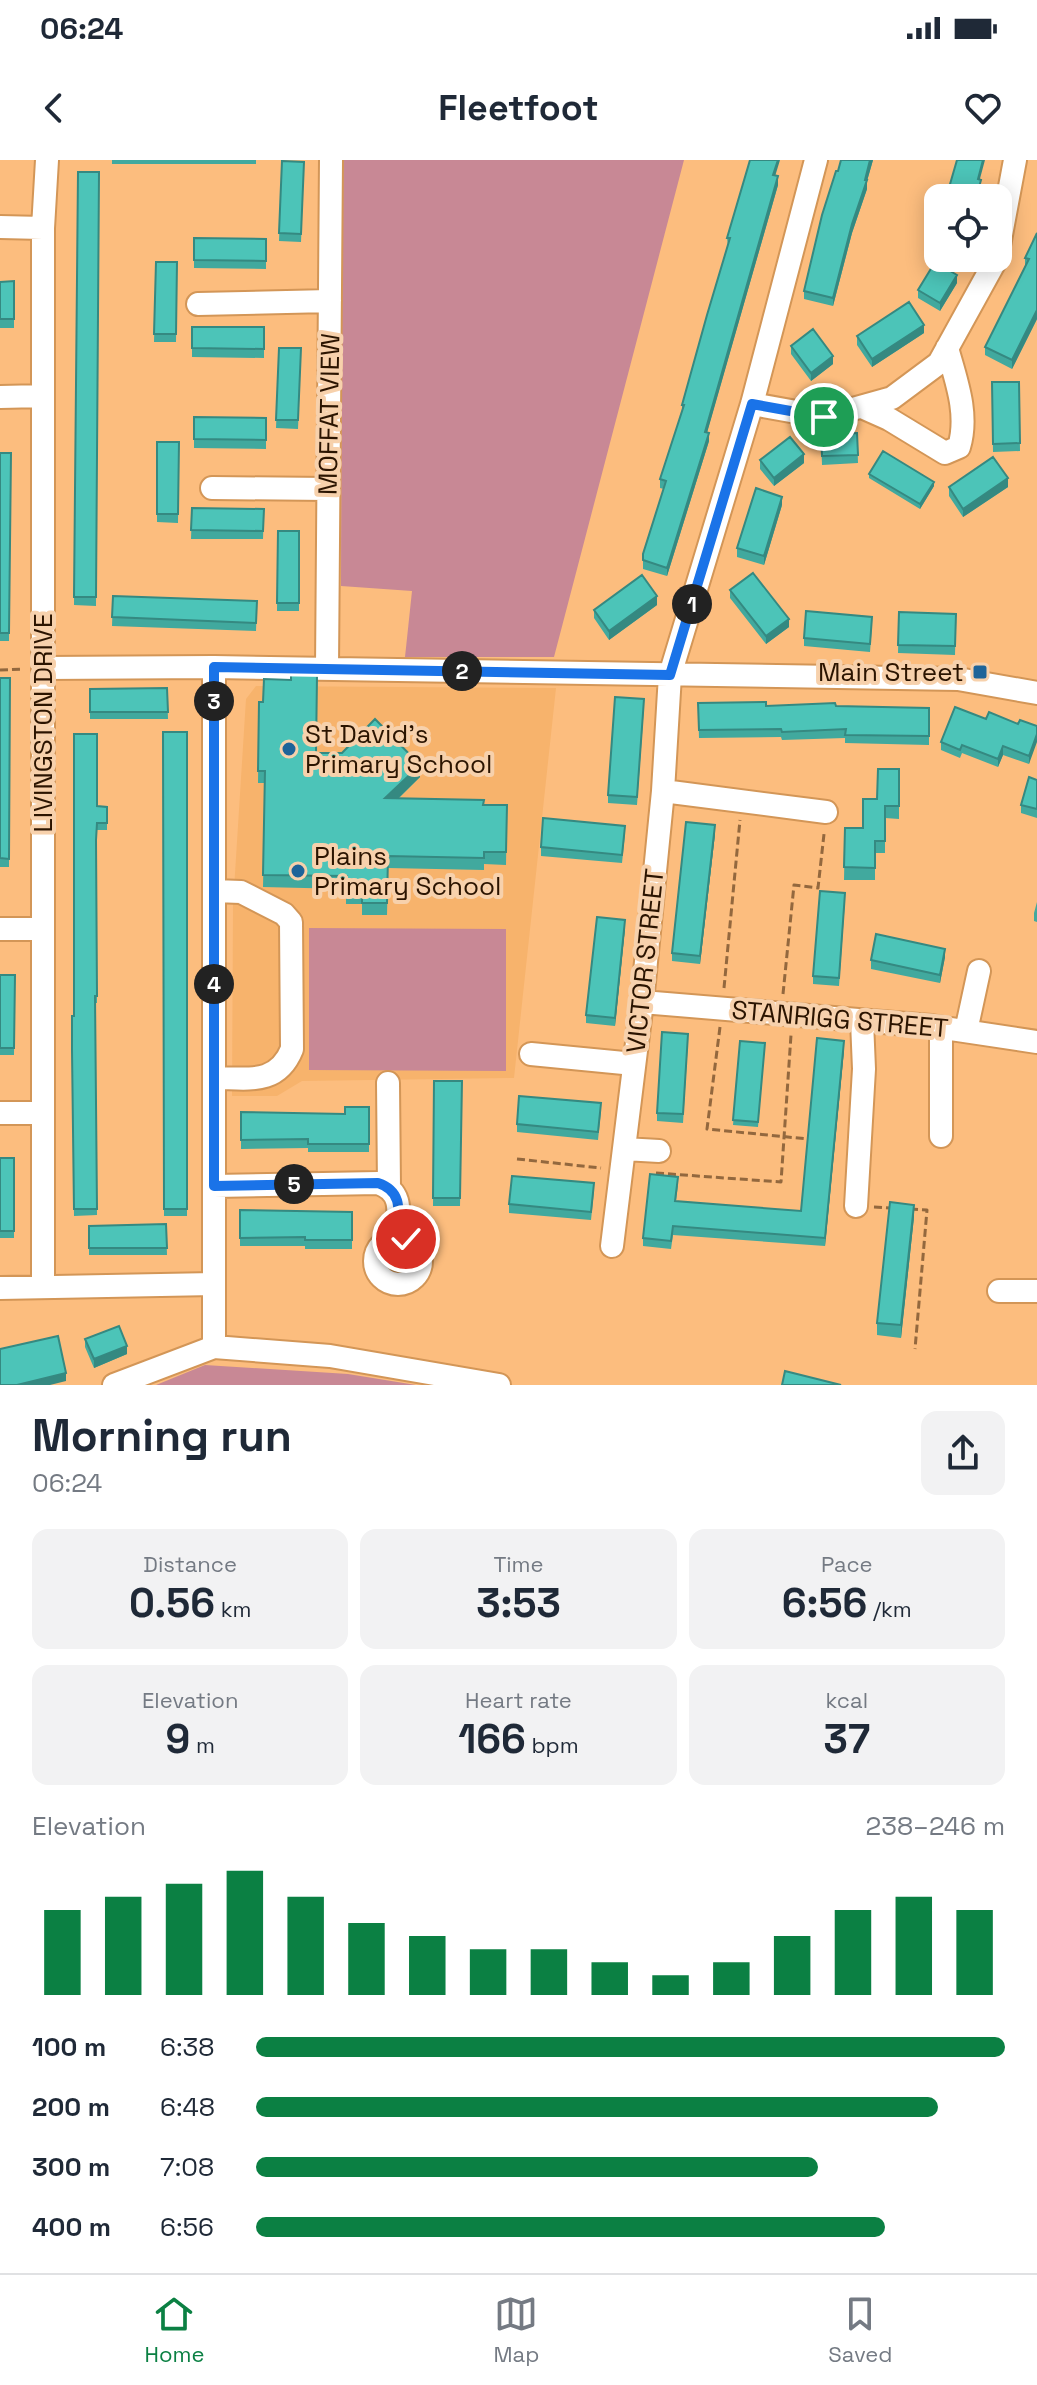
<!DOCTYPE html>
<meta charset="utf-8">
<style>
body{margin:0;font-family:"Space Grotesk",sans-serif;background:#f2f2f3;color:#1f2937;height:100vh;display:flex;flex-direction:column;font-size:30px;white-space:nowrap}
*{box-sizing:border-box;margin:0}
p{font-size:26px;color:#747a83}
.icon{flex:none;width:44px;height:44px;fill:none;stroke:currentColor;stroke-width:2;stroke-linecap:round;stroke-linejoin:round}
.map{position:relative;height:1225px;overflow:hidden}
.drawer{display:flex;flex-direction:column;background:#fff;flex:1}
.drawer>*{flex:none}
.controls{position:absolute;left:924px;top:24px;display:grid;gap:16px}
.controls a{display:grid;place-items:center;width:88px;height:88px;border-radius:16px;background:#fff;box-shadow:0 4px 20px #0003;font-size:40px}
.pin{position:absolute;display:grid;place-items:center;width:68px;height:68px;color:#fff;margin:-34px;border:4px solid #fff;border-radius:50%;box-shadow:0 2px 8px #0007}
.km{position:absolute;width:40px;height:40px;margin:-20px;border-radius:50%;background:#222;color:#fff;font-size:22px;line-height:40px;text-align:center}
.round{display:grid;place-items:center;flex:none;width:84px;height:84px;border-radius:16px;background:#f2f2f3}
.head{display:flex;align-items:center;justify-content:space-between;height:136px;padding:0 32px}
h1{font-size:44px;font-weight:800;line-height:60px}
.stats{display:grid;grid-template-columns:repeat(3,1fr);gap:12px;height:136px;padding:8px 32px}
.stats div{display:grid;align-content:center;border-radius:16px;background:#f2f2f3;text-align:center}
.stats b{font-size:40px;font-weight:800}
.stats small{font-size:22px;font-weight:400}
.stats p{font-size:22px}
.chart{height:224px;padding:16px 32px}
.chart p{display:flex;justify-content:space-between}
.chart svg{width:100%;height:144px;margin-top:8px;stroke:#0b8043;stroke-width:6}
ul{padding:0 32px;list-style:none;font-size:26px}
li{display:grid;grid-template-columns:128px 96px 1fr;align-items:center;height:60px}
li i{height:20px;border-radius:10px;background:#0b8043}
.status{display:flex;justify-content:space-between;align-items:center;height:56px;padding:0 40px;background:#fff;direction:ltr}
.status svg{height:22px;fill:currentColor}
header{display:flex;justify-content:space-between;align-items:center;height:104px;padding:0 32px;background:#fff;font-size:36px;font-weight:800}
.menu{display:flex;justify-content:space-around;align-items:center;height:112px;border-top:2px solid #e0e1e3;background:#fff;font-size:22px;color:#747a83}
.menu a{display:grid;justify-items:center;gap:4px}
.menu .active{color:#0b8043}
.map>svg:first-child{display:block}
.built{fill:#f7b36c}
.green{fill:#c88895}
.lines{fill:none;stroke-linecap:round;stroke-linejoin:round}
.minor-casing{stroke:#d39657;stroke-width:26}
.path{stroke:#93683e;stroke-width:3;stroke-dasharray:8 4;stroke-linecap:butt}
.minor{stroke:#fff;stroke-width:22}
.wall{fill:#41a99e}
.shaded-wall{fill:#358981}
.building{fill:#4cc4b8;stroke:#358981;stroke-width:2}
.route-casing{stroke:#fff;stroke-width:16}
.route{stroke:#1a73e8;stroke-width:10}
.poi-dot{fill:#1e6499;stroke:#f7d1ac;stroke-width:3}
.labels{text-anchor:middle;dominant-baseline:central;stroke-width:8;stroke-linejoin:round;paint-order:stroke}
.street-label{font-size:26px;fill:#2b1400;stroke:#f7d1ac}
.poi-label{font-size:26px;fill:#2b1400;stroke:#f7d1ac;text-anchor:start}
</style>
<div class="status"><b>06:24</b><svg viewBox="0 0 49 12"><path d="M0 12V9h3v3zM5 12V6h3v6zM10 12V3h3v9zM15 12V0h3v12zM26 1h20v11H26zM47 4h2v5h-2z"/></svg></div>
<header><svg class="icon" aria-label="back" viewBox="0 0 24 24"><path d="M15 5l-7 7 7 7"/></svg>Fleetfoot<svg class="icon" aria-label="heart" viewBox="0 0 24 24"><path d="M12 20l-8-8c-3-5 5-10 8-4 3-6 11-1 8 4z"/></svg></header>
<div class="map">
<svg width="1037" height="1225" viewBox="0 0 1037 1225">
<rect width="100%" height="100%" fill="#fcbd7e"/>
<!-- built -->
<path class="built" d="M256,526L556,528L514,918L302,921L277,936H232L233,745L246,539Z"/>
<!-- green -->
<path class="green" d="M342,0H684L554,497H405L412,431L341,426Z
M309,768L506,769V911L309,910Z
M205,1205L348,1214L416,1225H156Z"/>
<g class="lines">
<defs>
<path id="minor" d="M0,67L43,68
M998,91L1015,0
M198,144L330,141
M0,237L43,236
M752,244L824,257L892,238L939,203L997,98
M862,247L889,259L945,293L959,287C969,254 956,220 947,188
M212,328L328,329
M43,508L214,507L958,519L1037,533
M327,508L331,0
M663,631L826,652
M214,731L241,732L284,754L291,762L292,889C277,926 247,918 214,918
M0,769H43
M642,842L931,866L1037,882
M966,871L979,811
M531,894L634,904
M388,923L389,1027
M0,953H43
M941,976V868
M624,989L659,991
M214,1026L378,1023C405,1032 398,1055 397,1078
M856,1046L864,909L862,861
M375 1101a23 23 0 1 1 46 0a23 23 0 1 1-46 0Z
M612,1086L642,842L663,631L670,515L752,244L816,0
M43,1127V68L47,0
M0,1128L214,1124
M999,1131H1037
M214,1187V507
M114,1225L214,1187L330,1196L499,1225"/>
</defs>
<!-- minor casing -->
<use href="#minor" class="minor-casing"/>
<!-- path -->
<path class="path" d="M0,510L23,509
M724,828L740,660
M783,834L794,725L818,728L824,674
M720,867L707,969L808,979
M517,999L601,1008
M656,1013L781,1022L791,875
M874,1047L890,1048
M910,1049L927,1050L915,1189"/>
<!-- minor -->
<use href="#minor" class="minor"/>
</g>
<!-- wall -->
<path class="wall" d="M112,0H256V4H112Z
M841,0H873L867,21V29L852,73L833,146L804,139V131Z
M282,1L304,2L301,82L279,81Z
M78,12H99L96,446L74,445Z
M775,16L778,25L707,272L709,281L667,416L643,409V394L664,329L660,328V319L682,251V245L728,86L727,78Z
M938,65V91L935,90V77Z
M1037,73V159L1012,209L985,195V187L1025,106V98Z
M194,78L266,79V109L194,108Z
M156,102H177L176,182H154Z
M14,121V168H0V122Z
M957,123L940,151L918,138V130Z
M192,167H264V198L192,197Z
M924,173L872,207L857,185V176Z
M791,186L833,204L811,221L791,194Z
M279,188H301L298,269L276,268Z
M992,222H1019L1020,291L993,292Z
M194,257L266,258V289L194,288Z
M857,273L858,303L822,305L821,274Z
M157,282H179L178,363L157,362Z
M0,293H11L9,481H0Z
M760,300L804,303L774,326L760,309Z
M869,314L934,326L920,349L869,318Z
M949,327H1008L963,357L949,336Z
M782,345L764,405L737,397V388Z
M192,348L264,349L263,379H191Z
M278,371H299V451H277Z
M730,430L789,467L766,484L730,438Z
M113,436L257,441L256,471L112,466Z
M657,445L609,480L594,458V450Z
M899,452L956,454L955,495L898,493Z
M872,465L870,492L804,486V478Z
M0,518H10L9,707H0Z
M291,520L316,593L420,617L398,639L483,645H507L506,705L484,704V710L388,708L387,755H362V744H346V729L263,727L265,623H258L259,542H263Z
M167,528L168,559H90V529Z
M698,543L766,546H836L929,548V585L845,583V578L782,580L781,577L699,578Z
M644,547L637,645L608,643V635Z
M986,559L1037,566L1029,604L1003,595L998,607L962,593L960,598L941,590V582Z
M163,572H187V1056H164Z
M899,609V659L885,658V693H875V720H844L845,668H863L877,639Z
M1037,620V658L1021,653V645Z
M97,646L107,654V670H97L96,687L97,843H95L97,1055L74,1056L72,897Z
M625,674L622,703L541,696V687Z
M715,674L700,804L672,801V793Z
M845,741L839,826L813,824V816Z
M1037,742V762L1034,761V753Z
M625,768L615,866L586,863V855Z
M945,797L940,823L871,809V800Z
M0,815H15L14,895H0Z
M740,881L765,883L758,967L733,965Z
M688,882L683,963L657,961V953Z
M844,890L825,1086L673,1075L671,1089L643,1086V1078L678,1025L676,1041L801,1051Z
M434,921H462L460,1046H433Z
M369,947V992H308V988L241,989V952L345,954Z
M601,951L598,980L517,972V964Z
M0,998H14V1078H0Z
M594,1031L591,1060L509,1053V1044Z
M240,1050L352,1052V1089H305V1086H240Z
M914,1057L901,1178L877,1175V1163Z
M166,1064L167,1095H89V1066Z
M85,1179L127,1194L94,1208L85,1187Z"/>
<!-- shaded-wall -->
<path class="shaded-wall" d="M778,0H780L773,23V15Z
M870,0H873L867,21V29L852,73L833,146V138L852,64Z
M983,0H985L978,26V19Z
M778,16V25L705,280V272Z
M957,115V123L940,151V143Z
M1037,150V159L1012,209V200Z
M924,165V173L872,207V199Z
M833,196V204L811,221V213Z
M709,273V281L667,416V408Z
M804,294V303L774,326V318Z
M1008,318V327L963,357V349Z
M934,322V326L920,349V344Z
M782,337V345L764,405V396Z
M657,436V445L609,480V471Z
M789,459V467L766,484V476Z
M1037,574V582L1029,604V596Z
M1003,586V595L998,607V599Z
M420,605V617L385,651V638Z
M715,665V674L700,804V796Z
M625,760V768L615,866V858Z
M945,789V797L940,823V815Z
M844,881V890L825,1086V1078Z
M914,1045V1057L901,1178V1165Z
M127,1186V1194L94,1208V1199Z
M66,1213V1221L50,1225H17Z"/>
<!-- building -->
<path class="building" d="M750,0H778L773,15L778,16L705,272L709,273L667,408L643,400V394L666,321L660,319L684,245H682L707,155L730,78H727Z
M841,0H870L865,20H867L852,64L833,138L804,131L822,55L836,11H838Z
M957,0H983L978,19L981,20L976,38H946Z
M282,1L304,2L301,74L279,73Z
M78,12H99L96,437H74Z
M938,65V84L935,83V77Z
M1037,73V150L1012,200L985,187L1029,99L1025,98Z
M194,78L266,79V101L194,100Z
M156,102H177L176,174H154Z
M935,102L957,115L940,143L918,130Z
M14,121V159H0V122Z
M909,142L924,165L872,199L857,176Z
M192,167H264V189L192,188Z
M813,169L833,196L811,213L791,186Z
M279,188H301L298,260H276Z
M992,222H1019L1020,283L993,284Z
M194,257L266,258V280L194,279Z
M857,273L858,295L822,296L821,274Z
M790,277L804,294L774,318L760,300Z
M157,282H179L178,354H157Z
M883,291L934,322L920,344L869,314Z
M0,293H11L9,473H0Z
M993,297L1008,318L963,349L949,327Z
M756,328L782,337L764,396L737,388Z
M192,348L264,349L263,371L191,370Z
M278,371H299V443H277Z
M753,413L789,459L766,476L730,430Z
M642,415L657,436L609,471L594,450Z
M113,436L257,441L256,463L112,457Z
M806,451L872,457L870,484L804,478Z
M899,452L956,454L955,486L898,485Z
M291,515H317L316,593H342L375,559L420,605L385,638L484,640L483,645H507L506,692H484V698L388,696L387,743H362V732L346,731L347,716L263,715L265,611H258L259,542H263L264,519L291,520Z
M0,518H10L9,699L0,698Z
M167,528L168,552H90V529Z
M615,537L644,539L637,637L608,635Z
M766,542V546L835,543L836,546L929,548V576L845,575L846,569L782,572L781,569L699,570L698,543Z
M955,547L986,559L989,552L1018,564L1020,560L1037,566V574L1029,596L1003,586L998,599L962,585L960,590L941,582Z
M163,572H187V1049H164Z
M74,574H97V646L107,647V663H97L96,680L97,836H95L97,1049H74L72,890V856H74Z
M878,609H899V646H885V681H875V708L844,707L845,668H863V639H877Z
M1029,617L1037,620V649L1021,645Z
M543,658L625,666L622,695L541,687Z
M686,662L715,665L700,796L672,793Z
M820,731L845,733L839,818L813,816Z
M597,757L625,760L615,858L586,855Z
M876,774L945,789L940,815L871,800Z
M0,815H15L14,888H0Z
M662,872L688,874L683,954L657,953Z
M817,878L844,881L825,1078L673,1066L671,1081L643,1078L650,1014L678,1017L675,1041L801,1051Z
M740,881L765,883L758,962L733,960Z
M434,921H462L460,1038H433Z
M519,936L601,943L598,972L517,964Z
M345,947H369V984H308V979L241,980V952L345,954Z
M0,998H14V1071H0Z
M512,1016L594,1023L591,1052L509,1044Z
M890,1042L914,1045L901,1165L877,1163Z
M240,1050L352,1052V1080H305V1077L240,1078Z
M166,1064L167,1088H89V1066Z
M119,1166L127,1186L94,1199L85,1179Z
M58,1176L66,1213L17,1225H0V1189Z
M785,1211L841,1225H782Z"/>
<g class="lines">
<defs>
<path id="route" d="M406,1079L397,1078C398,1054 405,1032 378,1023L214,1026V507L670,515L752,244L824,257"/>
</defs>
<!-- route casing -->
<use href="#route" class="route-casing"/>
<!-- route -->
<use href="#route" class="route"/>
</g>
<!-- markers -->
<g class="poi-dot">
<rect x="972" y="504" width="16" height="16" rx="4"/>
<circle cx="289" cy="589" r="8"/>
<circle cx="298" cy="711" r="8"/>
</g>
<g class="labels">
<!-- street labels -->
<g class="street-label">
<text transform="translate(329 254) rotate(-89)">MOFFAT VIEW</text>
<text transform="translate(43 563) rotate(-90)">LIVINGSTON DRIVE</text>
<text transform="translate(645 801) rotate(-84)">VICTOR STREET</text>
<text transform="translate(840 859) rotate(5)">STANRIGG STREET</text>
</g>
<!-- poi labels -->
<g class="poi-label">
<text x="964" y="512" text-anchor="end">Main Street</text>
<text x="305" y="574">St David's<tspan x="305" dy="30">Primary School</tspan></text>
<text x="314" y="696">Plains<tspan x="314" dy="30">Primary School</tspan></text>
</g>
</g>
</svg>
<div class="controls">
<a><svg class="icon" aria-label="locate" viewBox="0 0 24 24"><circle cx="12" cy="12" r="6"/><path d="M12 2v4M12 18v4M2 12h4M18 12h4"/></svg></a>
</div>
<div class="pin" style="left:824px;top:257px;background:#1e9e55"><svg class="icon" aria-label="arrive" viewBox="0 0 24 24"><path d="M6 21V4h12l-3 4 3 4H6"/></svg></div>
<div class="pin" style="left:406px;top:1079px;background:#d93025"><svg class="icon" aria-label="check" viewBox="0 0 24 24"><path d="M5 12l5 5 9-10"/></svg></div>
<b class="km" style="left:692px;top:444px">1</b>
<b class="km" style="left:462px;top:511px">2</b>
<b class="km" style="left:214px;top:541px">3</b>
<b class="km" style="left:214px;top:824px">4</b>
<b class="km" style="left:294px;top:1024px">5</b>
</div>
<section class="drawer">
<div class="head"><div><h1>Morning run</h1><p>06:24</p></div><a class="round"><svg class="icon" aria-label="share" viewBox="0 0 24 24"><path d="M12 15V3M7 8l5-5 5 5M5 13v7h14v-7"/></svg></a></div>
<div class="stats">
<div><p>Distance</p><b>0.56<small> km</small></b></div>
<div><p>Time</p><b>3:53</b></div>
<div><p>Pace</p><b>6:56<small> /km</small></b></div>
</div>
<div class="stats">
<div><p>Elevation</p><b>9<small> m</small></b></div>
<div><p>Heart rate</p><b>166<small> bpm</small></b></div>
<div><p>kcal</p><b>37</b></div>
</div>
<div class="chart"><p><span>Elevation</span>238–246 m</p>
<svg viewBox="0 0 160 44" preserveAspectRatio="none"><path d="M5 44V18M15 44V14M25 44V10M35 44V6M45 44V14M55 44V22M65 44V26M75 44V30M85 44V30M95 44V34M105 44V38M115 44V34M125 44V26M135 44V18M145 44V14M155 44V18"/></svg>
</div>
<ul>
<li><b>100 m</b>6:38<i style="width:100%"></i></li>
<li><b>200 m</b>6:48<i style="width:91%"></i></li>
<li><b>300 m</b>7:08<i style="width:75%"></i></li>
<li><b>400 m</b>6:56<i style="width:84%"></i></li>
</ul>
</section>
<nav class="menu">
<a class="active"><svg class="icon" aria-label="home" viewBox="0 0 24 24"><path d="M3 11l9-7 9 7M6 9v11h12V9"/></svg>Home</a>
<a><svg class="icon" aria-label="map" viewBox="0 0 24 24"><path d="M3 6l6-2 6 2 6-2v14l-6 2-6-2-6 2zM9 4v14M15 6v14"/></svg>Map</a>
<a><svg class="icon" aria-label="saved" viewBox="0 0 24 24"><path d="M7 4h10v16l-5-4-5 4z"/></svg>Saved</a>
</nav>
